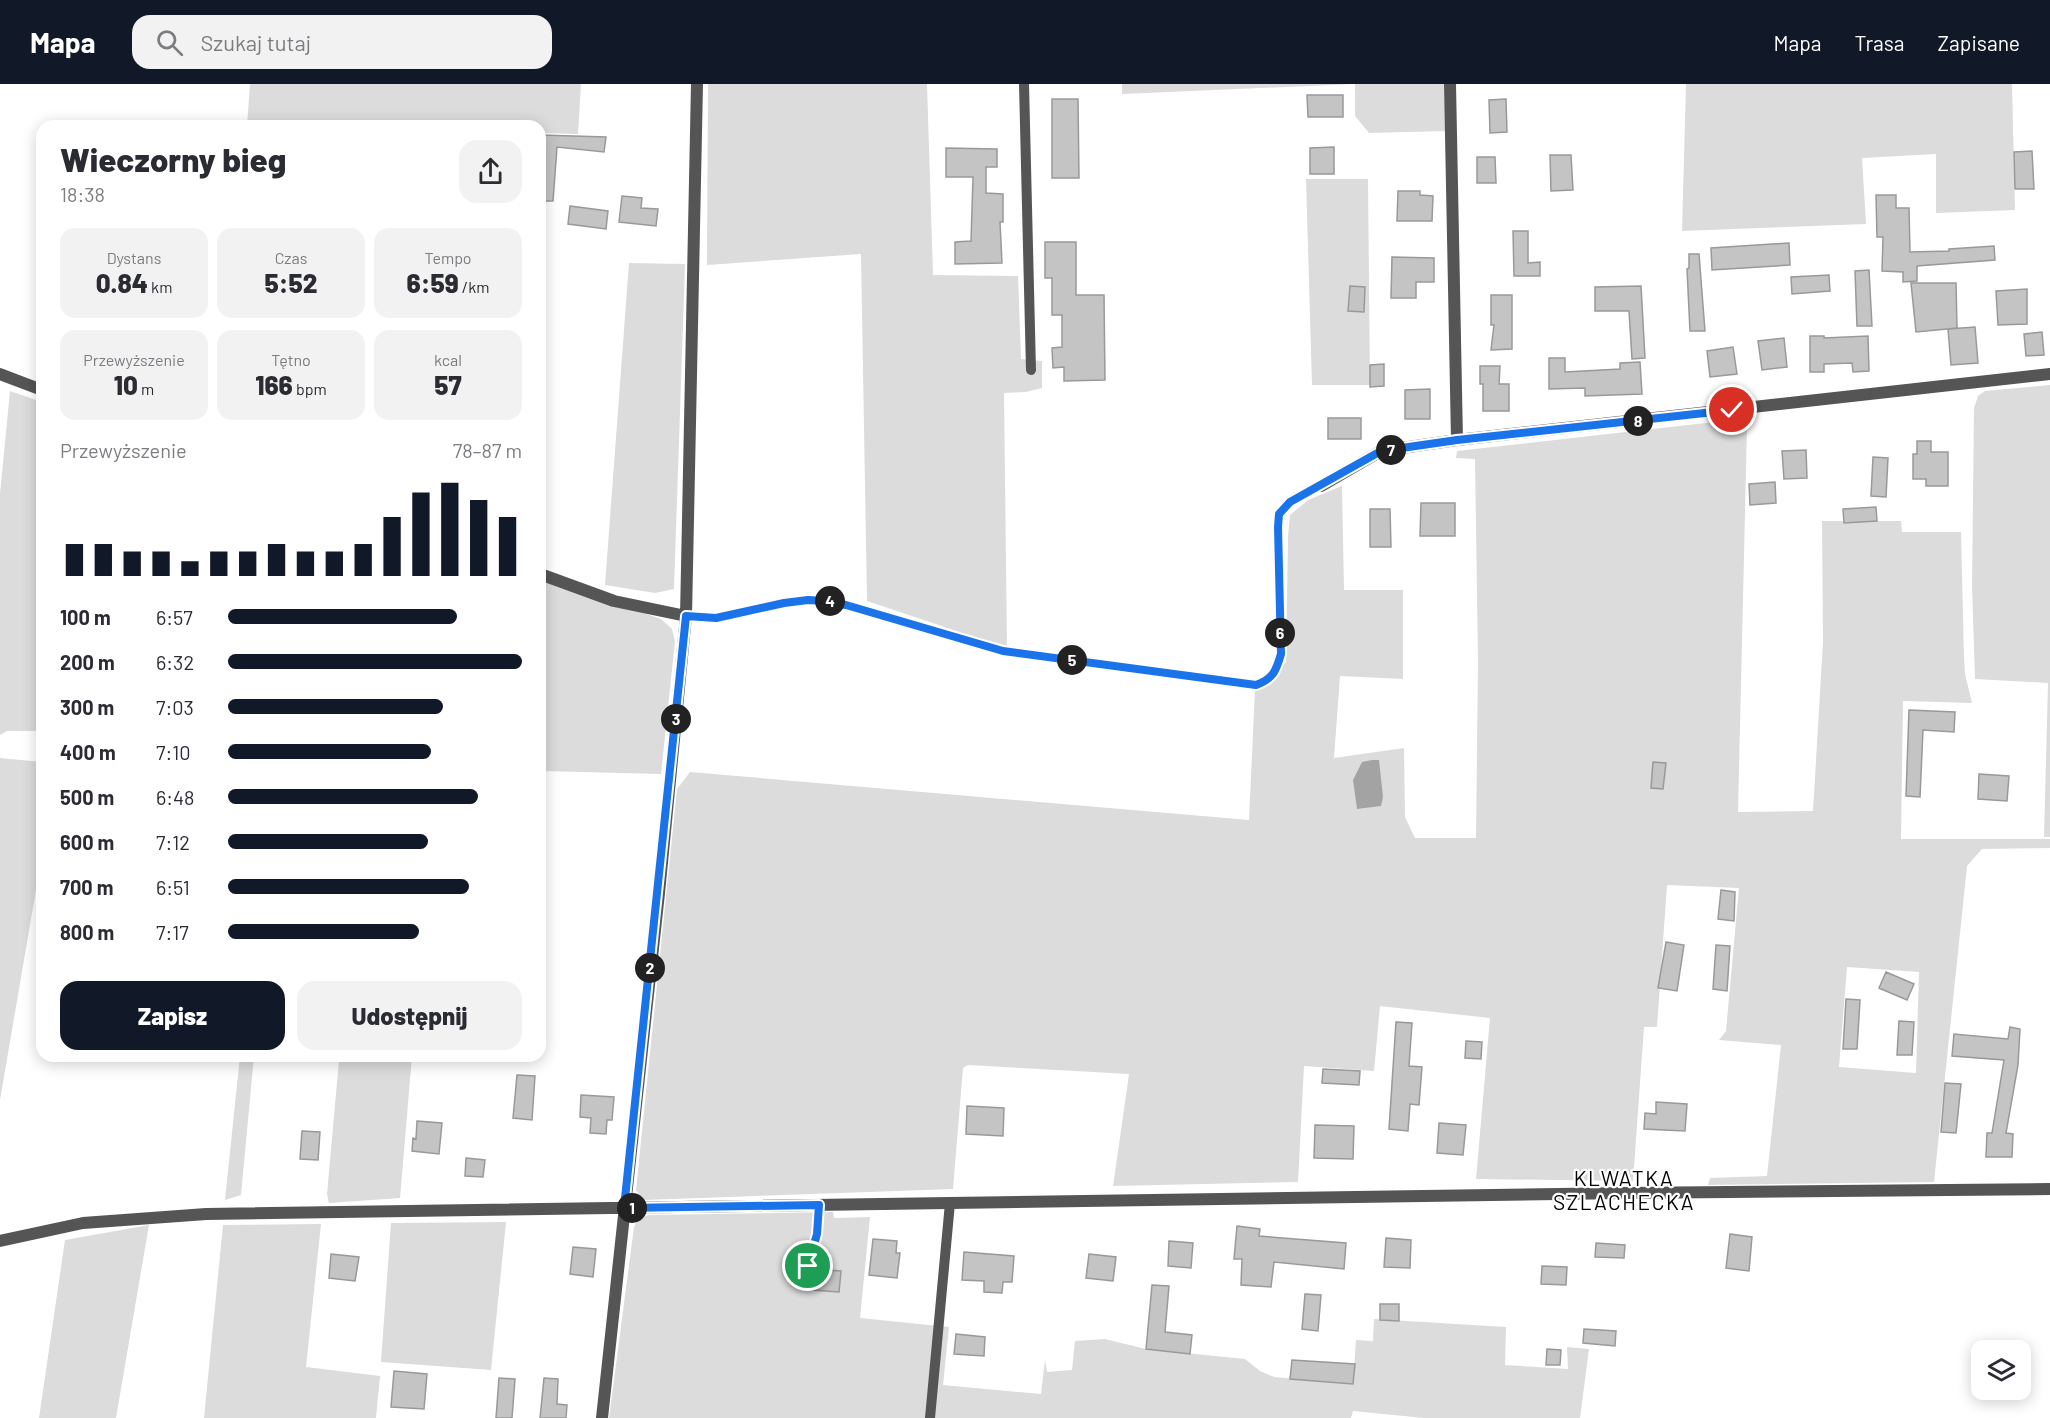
<!DOCTYPE html>
<html lang="pl">
<meta charset="utf-8">
<style>
body{margin:0;font-family:Barlow,sans-serif;background:#f2f2f3;color:#2b2b33;height:100vh;display:flex;flex-direction:column;font-size:22px;white-space:nowrap}
*{box-sizing:border-box;margin:0}
p{font-size:20px;color:#7c7c81}
.icon{flex:none;width:33px;height:33px;fill:none;stroke:currentColor;stroke-width:2;stroke-linecap:round;stroke-linejoin:round}
.map{position:relative;flex:1;overflow:hidden}
.side{position:absolute;left:36px;top:36px;width:510px;height:942px;display:flex;flex-direction:column;background:#fff;border-radius:18px;box-shadow:0 3px 15px #0003}
.side>*{flex:none}
.buttons{position:absolute;left:1971px;top:1256px;display:grid;gap:12px}
.buttons a{display:grid;place-items:center;width:60px;height:60px;border-radius:12px;background:#fff;box-shadow:0 3px 15px #0003;font-size:30px}
.pin{position:absolute;display:grid;place-items:center;width:51px;height:51px;color:#fff;margin:-26px;border:3px solid #fff;border-radius:50%;box-shadow:0 2px 6px #0007}
.km{position:absolute;width:30px;height:30px;margin:-15px;border-radius:50%;background:#222;color:#fff;font-size:16px;line-height:30px;text-align:center}
.round{display:grid;place-items:center;flex:none;width:63px;height:63px;border-radius:18px;background:#f2f2f3}
.headline{display:flex;align-items:center;justify-content:space-between;height:102px;padding:0 24px}
h1{font-size:33px;font-weight:800;line-height:45px}
.figures{display:grid;grid-template-columns:repeat(3,1fr);gap:9px;height:102px;padding:6px 24px}
.figures div{display:grid;align-content:center;border-radius:15px;background:#f2f2f3;text-align:center}
.figures b{font-size:26px;font-weight:800}
.figures small{font-size:16px;font-weight:400}
.figures p{font-size:16px}
.chart{height:168px;padding:12px 24px}
.chart p{display:flex;justify-content:space-between}
.chart svg{width:100%;height:108px;margin-top:6px;stroke:#111827;stroke-width:6}
.primary-button{display:flex;gap:12px;margin-top:auto;padding:12px 24px}
.primary-button a{flex:1;height:69px;border-radius:18px;background:#111827;color:#fff;font-size:24px;font-weight:800;line-height:69px;text-align:center}
.primary-button a+a{background:#f2f2f3;color:#2b2b33}
ul{padding:0 24px;list-style:none;font-size:20px}
li{display:grid;grid-template-columns:96px 72px 1fr;align-items:center;height:45px}
li i{height:15px;border-radius:8px;background:#111827}
header{display:flex;align-items:center;gap:36px;box-sizing:border-box;height:84px;padding:0 30px;background:#111827;color:#fff}
header strong{font-size:28px}
nav{display:flex;gap:33px;margin-inline-start:auto;font-size:21px}
.search{width:420px;height:54px;background:#f2f2f3;display:flex;align-items:center;gap:15px;box-sizing:border-box;padding:0 21px;border-radius:18px;color:#7c7c81;font-size:22px}
.map>svg:first-child{display:block}
.green{fill:#dcdcdc;fill-rule:evenodd}
.water{fill:#a3a3a3}
.building{fill:#c4c4c4;stroke:#999;stroke-width:1.5}
.lines{fill:none;stroke-linecap:round;stroke-linejoin:round}
.path{stroke:#777;stroke-width:3;stroke-dasharray:1.5 3;stroke-linecap:butt}
.lane{stroke:#555;stroke-width:10}
.street{stroke:#555;stroke-width:12}
.route-casing{stroke:#fff;stroke-width:12}
.route{stroke:#1a73e8;stroke-width:8}
.labels{text-anchor:middle;dominant-baseline:central;stroke-width:4.5;stroke-linejoin:round;paint-order:stroke}
.quarter-label{font-size:21px;letter-spacing:1.5px;fill:#000;stroke:#fff}
</style>
<header>
<strong>Mapa</strong>
<div class="search"><svg class="icon" aria-label="search" viewBox="0 0 24 24"><circle cx="10" cy="10" r="6"/><path d="M15 15l6 6"/></svg>Szukaj tutaj</div>
<nav><a>Mapa</a><a>Trasa</a><a>Zapisane</a></nav>
</header>
<div class="map">
<svg width="2050" height="1334" viewBox="0 0 2050 1334">
<rect width="100%" height="100%" fill="#fff"/>
<!-- green -->
<path class="green" d="M250,0H581L578,50L540,49V42H247Z
M708,0H927L933,191L1018,192L1021,275L1042,277V304L1026,308L1004,309L1007,564L867,517L861,170L707,181Z
M1122,0H1444L1446,47L1369,49L1355,32V0L1122,10Z
M1686,0H2012L2015,126L1936,129V70L1862,74L1866,140L1682,147Z
M1306,95H1368L1370,301H1312Z
M629,179L685,180L674,505L655,509L605,501Z
M2050,301V753H2044L2048,599L1975,595L1972,502L1974,324L1978,312L1985,307Z
M10,307L42,318V647H7L0,651V410Z
M1741,335L1747,343L1738,728L1813,727L1823,558L1822,437H1901L1902,448H1961L1964,573L1965,590L1972,619L1903,617L1901,755H2050V764L1982,765L1967,782L1934,1098L1708,1101L1710,1094L1767,1092L1781,961L1719,956L1726,947L1739,804L1667,801L1657,943H1644L1633,1097L1476,1095L1490,934L1380,922L1374,987L1304,982L1298,1098L1113,1102L1129,990L968,981L963,984L953,1105L643,1116L636,1106L677,705L690,688L1249,736L1255,606C1271,600 1278,592 1286,577L1288,453L1290,431L1308,416L1342,402L1344,506H1403V595L1340,592L1334,674L1404,664L1405,733L1415,754H1476L1478,578L1475,375L1456,374L1457,367ZM1847,883L1919,888L1916,989L1839,983Z
M540,493L661,535L672,545L675,557L661,690L540,687Z
M0,674L42,678V771L0,1016Z
M240,972H254L241,1111L225,1116Z
M317,972H412L400,1114L329,1119L327,1110L339,976Z
M833,1128L834,1134L870,1133L860,1234L949,1243L943,1301L1041,1310L1045,1276L1047,1288L1072,1286L1075,1257L1105,1255L1146,1265L1245,1275L1260,1287L1274,1293L1353,1300L1356,1256L1373,1257L1374,1235L1506,1243L1505,1281L1568,1285L1567,1263L1589,1265L1580,1334H1424L1353,1327L1351,1334H609L634,1143L638,1134L649,1131Z
M506,1138L491,1286L381,1278L391,1139Z
M321,1140L306,1283L380,1292L376,1334H204L223,1141Z
M149,1141L116,1334H39L65,1156Z"/>
<!-- water -->
<path class="water" d="M1372,676H1379L1383,713L1381,722L1357,725L1353,696L1362,678Z"/>
<!-- building -->
<path class="building" d="M1307,11H1343V33H1308Z
M1052,15H1078L1079,94H1052Z
M1506,15L1507,48L1490,49L1489,16Z
M540,51L606,53L604,68L557,63L553,117H540Z
M1334,63V90H1310V64Z
M946,64L997,65V83H986V109L1003,110V138H1000L1002,179L955,180V158L971,157L973,93H946Z
M2032,67L2034,105H2015L2014,68Z
M1550,71H1571L1573,106L1551,107Z
M1477,73H1495L1496,99H1477Z
M1398,107H1420V111L1433,112L1432,137H1397Z
M1876,111H1896V124H1909L1910,168L1949,167V165L1994,162L1995,176L1917,182V197L1903,198V188L1882,187L1883,153H1877Z
M622,112L642,114L641,124L658,125L656,142L619,138Z
M570,122L608,127L606,145L568,140Z
M1513,147H1528V179L1540,178V192H1514Z
M1045,158H1076V211H1104L1105,296L1064,297V283L1053,284L1052,264L1062,263V231H1052V194H1045Z
M1789,159L1790,181L1712,186L1711,164Z
M1689,170H1699L1705,247H1690L1687,185L1689,184Z
M1392,173L1434,174V198H1416V214H1391Z
M1869,186L1872,242H1857L1855,187Z
M1829,191L1830,207L1792,210L1791,193Z
M1911,199H1956L1957,244L1916,248Z
M1350,202L1365,203L1364,228L1348,227Z
M1641,202L1645,274L1632,275L1629,227H1595V203Z
M2027,205V240L1998,241L1996,207Z
M1491,211H1512V265L1491,266L1494,241H1491Z
M1975,243L1978,279L1951,281L1948,245Z
M2042,248L2044,271L2026,272L2024,250Z
M1810,252H1824V254L1868,252L1869,287L1853,288L1852,279L1824,280V288H1810Z
M1784,254L1787,283L1762,286L1758,257Z
M1733,263L1737,290L1710,293L1707,267Z
M1549,274H1565V288L1620,285V279L1640,278L1642,310L1585,312V304L1549,305Z
M1384,280V302L1370,303V281Z
M1480,282H1500L1499,300H1509V327H1483V300H1480Z
M1430,305V335H1405V306Z
M1328,334H1361V355H1328Z
M1917,357H1931V368H1948V402H1926V395H1913V370H1917Z
M1806,366L1807,394L1784,395L1782,367Z
M1873,373L1888,374L1886,413L1871,412Z
M1775,398L1776,419L1750,421L1749,400Z
M1421,419H1455V452H1420Z
M1876,423L1877,437L1844,439L1843,425Z
M1370,425H1390L1391,463H1370Z
M1909,626L1955,628L1954,648L1923,646L1920,713L1906,712Z
M1653,678L1666,679L1663,705L1651,704Z
M1979,690L2009,692L2007,717L1978,715Z
M1721,806L1735,808L1734,837L1718,835Z
M1666,858L1684,861L1677,907L1658,904Z
M1716,861L1730,862L1727,907L1713,905Z
M1886,888L1914,900L1907,916L1879,904Z
M1846,915L1860,916L1857,965H1843Z
M1899,937L1914,938L1912,971H1897Z
M1396,938L1412,939L1409,982L1422,983L1419,1021L1410,1020L1408,1047L1389,1045Z
M2010,943L2020,945L2018,981L2006,1049L2013,1050L2012,1073H1986L1987,1049H1992L2004,976L1952,972L1954,950L2008,955Z
M1466,957L1482,958L1481,975L1465,974Z
M1323,985L1360,987L1359,1001L1322,999Z
M517,991L535,992L532,1036L513,1034Z
M1945,999L1961,1000L1956,1049L1941,1048Z
M581,1011L614,1013L612,1036H607L606,1050L590,1049L591,1034L580,1033Z
M1656,1018L1687,1020L1685,1047L1644,1045L1645,1029L1656,1030Z
M967,1022L1004,1024L1003,1052L966,1050Z
M417,1037L442,1039L439,1070L412,1067L413,1054L416,1055Z
M1439,1039L1466,1041L1463,1071L1437,1069Z
M1315,1041L1354,1042L1353,1075L1314,1074Z
M302,1047L320,1048L318,1076L300,1075Z
M466,1074L485,1076L483,1093L465,1092Z
M1237,1142L1260,1145L1259,1152L1346,1159L1344,1185L1274,1178L1271,1203L1241,1201L1242,1175H1234Z
M1730,1150L1752,1153L1749,1187L1726,1184Z
M1386,1154L1411,1156L1410,1184L1384,1183Z
M873,1155L897,1157L896,1169H900L897,1194L869,1191Z
M1169,1157L1193,1159L1191,1184L1168,1182Z
M1596,1159L1625,1161L1624,1174L1595,1173Z
M573,1163L596,1165L593,1193L570,1190Z
M964,1168L1014,1172L1012,1198H1003L1002,1209L984,1208V1197L962,1196Z
M331,1170L359,1173L355,1197L329,1194Z
M1089,1170L1116,1173L1113,1197L1086,1194Z
M1542,1182L1567,1183L1566,1201L1541,1200Z
M814,1185L841,1187L839,1208L812,1206Z
M1152,1201L1169,1202L1165,1248L1192,1251L1190,1270L1146,1265Z
M1305,1210L1321,1211L1318,1247L1302,1245Z
M1380,1220H1399V1237L1380,1236Z
M1584,1245L1616,1247L1615,1262L1583,1259Z
M956,1250L985,1253L984,1272L954,1270Z
M1547,1265L1561,1266L1560,1281H1546Z
M1292,1276L1355,1280L1353,1300L1290,1295Z
M394,1287L427,1290L424,1325L391,1323Z
M499,1294L515,1295L512,1334H496Z
M544,1294L558,1295L557,1320L567,1321L566,1334H540Z"/>
<g class="lines">
<!-- path -->
<path class="path" d="M700,533C736,535 771,518 808,516C821,516 833,518 846,521L1003,567L1256,601C1273,595 1276,587 1281,570L1279,431L1290,418L1309,408
M806,1206L808,1182L817,1150L818,1134"/>
<!-- lane -->
<path class="lane" d="M1024,0L1031,286
M930,1334L950,1119"/>
<!-- street -->
<path class="street" d="M1450,0L1457,356
M0,290L42,306
M1321,402L1381,367L1457,356L2050,290
M540,490L614,517L686,532
M0,1157L83,1139L206,1130L1626,1109L2050,1105
M602,1334L659,809L686,532L697,0"/>
</g>
<g class="lines">
<defs>
<path id="route" d="M808,1182L817,1150L819,1121L624,1124L686,532L716,534L784,519L808,516L826,517L846,521L1003,567L1256,601C1273,595 1276,587 1281,570L1278,443L1279,430L1290,418L1381,367L1457,356L1732,326"/>
</defs>
<!-- route casing -->
<use href="#route" class="route-casing"/>
<!-- route -->
<use href="#route" class="route"/>
</g>
<g class="labels">
<!-- quarter labels -->
<g class="quarter-label">
<text x="1624" y="1093">KLWATKA<tspan x="1624" dy="24">SZLACHECKA</tspan></text>
</g>
</g>
</svg>
<div class="buttons">
<a><svg class="icon" aria-label="layers" viewBox="0 0 24 24"><path d="M12 4l9 5-9 5-9-5zM3 14l9 5 9-5"/></svg></a>
</div>
<div class="pin" style="left:808px;top:1182px;background:#1e9e55"><svg class="icon" aria-label="arrive" viewBox="0 0 24 24"><path d="M6 21V4h12l-3 4 3 4H6"/></svg></div>
<div class="pin" style="left:1732px;top:326px;background:#d93025"><svg class="icon" aria-label="check" viewBox="0 0 24 24"><path d="M5 12l5 5 9-10"/></svg></div>
<b class="km" style="left:632px;top:1124px">1</b>
<b class="km" style="left:650px;top:884px">2</b>
<b class="km" style="left:676px;top:635px">3</b>
<b class="km" style="left:830px;top:517px">4</b>
<b class="km" style="left:1072px;top:576px">5</b>
<b class="km" style="left:1280px;top:549px">6</b>
<b class="km" style="left:1391px;top:366px">7</b>
<b class="km" style="left:1638px;top:337px">8</b>
<section class="side">
<div class="headline"><div><h1>Wieczorny bieg</h1><p>18:38</p></div><a class="round"><svg class="icon" aria-label="share" viewBox="0 0 24 24"><path d="M12 15V3M7 8l5-5 5 5M5 13v7h14v-7"/></svg></a></div>
<div class="figures">
<div><p>Dystans</p><b>0.84<small> km</small></b></div>
<div><p>Czas</p><b>5:52</b></div>
<div><p>Tempo</p><b>6:59<small> /km</small></b></div>
</div>
<div class="figures">
<div><p>Przewyższenie</p><b>10<small> m</small></b></div>
<div><p>Tętno</p><b>166<small> bpm</small></b></div>
<div><p>kcal</p><b>57</b></div>
</div>
<div class="chart"><p><span>Przewyższenie</span>78–87 m</p>
<svg viewBox="0 0 160 44" preserveAspectRatio="none"><path d="M5 44V31M15 44V31M25 44V34M35 44V34M45 44V38M55 44V34M65 44V34M75 44V31M85 44V34M95 44V34M105 44V31M115 44V20M125 44V10M135 44V6M145 44V13M155 44V20"/></svg>
</div>
<ul>
<li><b>100 m</b>6:57<i style="width:78%"></i></li>
<li><b>200 m</b>6:32<i style="width:100%"></i></li>
<li><b>300 m</b>7:03<i style="width:73%"></i></li>
<li><b>400 m</b>7:10<i style="width:69%"></i></li>
<li><b>500 m</b>6:48<i style="width:85%"></i></li>
<li><b>600 m</b>7:12<i style="width:68%"></i></li>
<li><b>700 m</b>6:51<i style="width:82%"></i></li>
<li><b>800 m</b>7:17<i style="width:65%"></i></li>
</ul>
<div class="primary-button"><a>Zapisz</a><a>Udostępnij</a></div>
</section>
</div>
